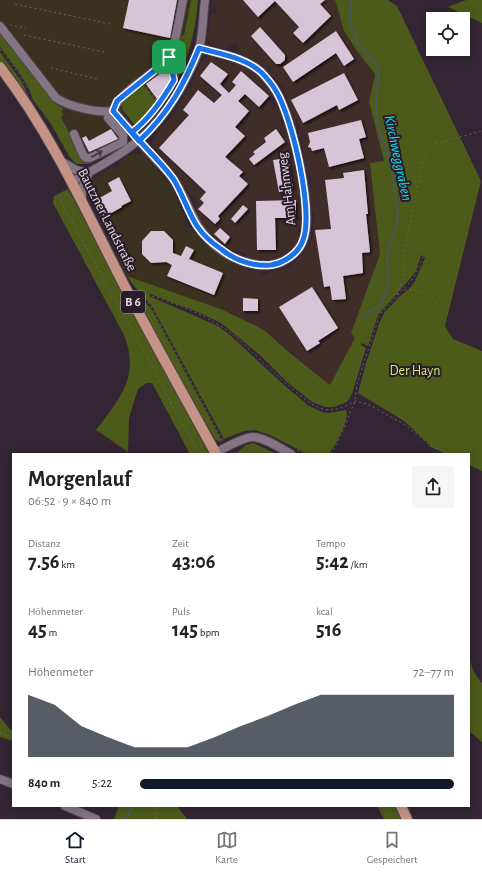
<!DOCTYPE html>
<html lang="de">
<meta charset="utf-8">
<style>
body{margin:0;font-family:"Alegreya Sans",sans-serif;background:#f6f6f6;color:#222;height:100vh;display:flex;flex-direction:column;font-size:15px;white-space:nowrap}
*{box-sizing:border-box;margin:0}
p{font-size:13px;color:#767676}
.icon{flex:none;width:22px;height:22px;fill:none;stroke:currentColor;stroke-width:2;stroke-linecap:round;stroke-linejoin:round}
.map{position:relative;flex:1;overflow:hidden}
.sheet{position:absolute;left:12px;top:453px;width:458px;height:354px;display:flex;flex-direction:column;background:#fff;border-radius:0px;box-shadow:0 2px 10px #0003}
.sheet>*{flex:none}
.controls{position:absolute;left:426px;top:12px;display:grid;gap:8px}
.controls a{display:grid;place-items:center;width:44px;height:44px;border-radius:0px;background:#fff;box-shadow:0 2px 10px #0003;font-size:20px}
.pin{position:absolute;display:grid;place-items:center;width:34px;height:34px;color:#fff;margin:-17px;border-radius:8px;box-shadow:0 2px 6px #0006}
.round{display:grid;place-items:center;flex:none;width:42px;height:42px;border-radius:0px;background:#f6f6f6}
.overview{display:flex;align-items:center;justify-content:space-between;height:68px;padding:0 16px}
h1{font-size:22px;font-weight:600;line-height:30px}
.figures{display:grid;grid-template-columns:repeat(3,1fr);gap:6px;height:68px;padding:4px 16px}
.figures div{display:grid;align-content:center}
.figures b{font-size:20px;font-weight:600}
.figures small{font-size:11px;font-weight:400}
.figures p{font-size:11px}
.chart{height:112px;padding:8px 16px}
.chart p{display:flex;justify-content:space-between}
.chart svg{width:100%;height:72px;margin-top:4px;fill:#111827;opacity:.7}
ul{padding:0 16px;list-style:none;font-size:13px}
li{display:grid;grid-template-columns:64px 48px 1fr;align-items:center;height:30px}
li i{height:10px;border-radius:5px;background:#111827}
.menu{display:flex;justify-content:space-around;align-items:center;height:56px;border-top:1px solid #e0e0e0;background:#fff;font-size:11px;color:#767676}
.menu a{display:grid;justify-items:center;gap:2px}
.menu .current{color:#111827}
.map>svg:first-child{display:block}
.commercial{fill:#3a3120}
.industrial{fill:#402c29}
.green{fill:#4c5b19}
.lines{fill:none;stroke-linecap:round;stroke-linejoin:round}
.stream{stroke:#4d565a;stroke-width:2}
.building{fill:#d7c5d7;filter:url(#shadow)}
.minor-casing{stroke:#4e434e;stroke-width:10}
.major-casing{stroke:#4e434e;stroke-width:12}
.path{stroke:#6c606c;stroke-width:1;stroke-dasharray:2 3;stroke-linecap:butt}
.minor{stroke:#847484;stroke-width:8}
.major{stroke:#c59386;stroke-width:10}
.oneway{stroke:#403140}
.route-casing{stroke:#fff;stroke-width:8}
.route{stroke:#1a73e8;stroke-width:5}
.labels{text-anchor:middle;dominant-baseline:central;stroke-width:4;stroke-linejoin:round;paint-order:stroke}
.shield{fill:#291b29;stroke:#aa9faa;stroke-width:1}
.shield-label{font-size:13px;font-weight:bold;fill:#e1d8e1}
.street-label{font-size:14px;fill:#e1d8e1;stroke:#291b29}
.park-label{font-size:14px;fill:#cde979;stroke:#291b29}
.water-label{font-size:15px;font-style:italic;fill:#08e3ec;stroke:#291b29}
</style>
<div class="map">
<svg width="482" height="819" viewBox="0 0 482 819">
<defs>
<filter id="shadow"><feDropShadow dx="2" dy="2" stdDeviation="1" flood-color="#0009"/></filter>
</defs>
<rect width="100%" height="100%" fill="#332533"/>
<!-- commercial -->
<path class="commercial" d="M0,0H191L177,64L173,63L176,79L160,104L162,105L161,107L158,105L141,127L139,125L157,102L142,85L128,95L123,110L125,114L116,122L120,126L119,127L126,137L84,160L61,116V111L63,109L58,105L46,91L0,31Z
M132,154H143L169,184L175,193L185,218L184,221L188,228L191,227L211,249L234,263L223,310L127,276L89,196L87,186L92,180L111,167L112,169L121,164L120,161Z"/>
<!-- industrial -->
<path class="industrial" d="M212,0H335L344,31L357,51L375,74L372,86L384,161L370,163L380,254L351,332L355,338L330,385L264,330L223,310L234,263L248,269V271L253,272V270L260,271L261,275L268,274L269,272L284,268L293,264L302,254L311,240L313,233L314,213L311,211L309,188L312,186L310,175H307L300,136H298V133L300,129L297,122H295L282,86H280L271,75L260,65L252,59L237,52L238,47L235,43L226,49L211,45L207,39L211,15L217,11L214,7L212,9Z
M209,55L246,66L258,75L266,83L273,94L268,99L274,105L278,106L282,119L281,121L282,125H285L290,140L300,194L302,228H299L297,234L300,235L298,241L294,248L288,253L277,260L260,261L246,258V254L237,251L235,252L233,251L214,238L201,223L195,213L197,201L193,197L189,200V199L191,196L187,191L186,192L175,174L152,147L153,139L172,116L192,83L201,61Z"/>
<!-- green -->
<path class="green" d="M191,0H198C195,38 185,73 162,105L160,104L176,79L173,63L177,64L182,41L178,38L184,35Z
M335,0H388L397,6L481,181L445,326L453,339L482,351V471L469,465V454H446L429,446L430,445L404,421L358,393L366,363L380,321L384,313L398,298L409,289L415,281L425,258L421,255L416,271L408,281L378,315L368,346L362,343L361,345L366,348L352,394L347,402L334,407H325L312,402L287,382L262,357L221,323L195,311L150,294L149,296L218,326L230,335L284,385L309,406L322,412L328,413L346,410C350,420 335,445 329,454H307L270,435L255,430L244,431L224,439L152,306L134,286L127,276L223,310L264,330L290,353L330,385L355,338L351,333L380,254L370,163L384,161L369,102L375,74L357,51L344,31Z
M466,0H482V23L448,7Z
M0,31L46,91L58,105L64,109L61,111L63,115L61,117L84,160L124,144L119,127L120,126L128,136L127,145L89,164H78L75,163L69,156L51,124L33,100L29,89L21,75L0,47Z
M0,52L22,82L31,102L0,62Z
M143,85L157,102L139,125L135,126L123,110L121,103L128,95Z
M68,189L209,454H190L152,383H146L138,389L129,418L128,452L96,430C120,398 140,378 124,335L53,203L54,196Z
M132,289L144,300L152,310L222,441L221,442L216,440L213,436L189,393L173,368Z
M253,443L277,454H235L246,445Z
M469,659L475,674L482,683V742L469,731Z
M0,717L10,729L13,731V741L0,737Z
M119,806H177L187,819H114Z
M377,806H397L403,819H384Z"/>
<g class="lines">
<!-- stream -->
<path class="stream" d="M351,0L350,18L351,27L359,45L374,61L379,70L376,104L377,122L391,166L398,212L397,223L389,245L387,259L388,270L387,291L381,304L362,317
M126,819L133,806"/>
</g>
<!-- building -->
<path class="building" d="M129,0H177L170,38L123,28Z
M243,0H325L320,4L331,16L303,43L293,33L299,27L275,1L258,17Z
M260,27L285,55V60L280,64H276L251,36Z
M336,31L354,59L344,66L336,53L293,82L283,67Z
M211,62L228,74L220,84L229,93L236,85L232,82L241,71L269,96L259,107L245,94L238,101L249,111L235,127L245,136L225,157L243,172L239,176L248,184L218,216L220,219L215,224L198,209L204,203L200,199L206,192L159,148L189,115L183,110L198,90L214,103L222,95L200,76Z
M165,70L172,78L162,94L157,99L146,84Z
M344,73L358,100L339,110L337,105L303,123L291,100Z
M361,120L366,137L359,139L364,158L329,167L324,148L312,151L311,148L308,147L310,142L308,133Z
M111,129L118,139L89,152L82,138L86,136L89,141Z
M276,129L285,142L254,165L249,159L255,154L253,152L266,142L264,138Z
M288,158L293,189L279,192L273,160Z
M364,170L368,214H366L370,252L362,253L363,273L343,276L346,299L332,300L330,286L324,287L315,230L331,229L325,180L344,178L343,173Z
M119,177L131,201L121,206L122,207L104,217L96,200L112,191L108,183Z
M296,200V218H275L276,250H257L256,201Z
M243,205L248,209L235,223L231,219Z
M220,228L230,237L225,244L214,234Z
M151,231H164L173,240V253L181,256L186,246L194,250L189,259L223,273L214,295L167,276L172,265L166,262L151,263L142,254V241Z
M312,287L338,328L318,341L320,343L307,351L279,307Z
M243,298L258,299V311H243Z"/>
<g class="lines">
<defs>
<path id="minor" d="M0,26L56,98C70,107 97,113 113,111
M113,111C126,125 138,140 151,154C158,162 167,170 173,179C192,206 191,229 222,251C235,260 255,267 271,265C284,263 298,254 303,241C315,214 292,116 276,91C272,84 266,78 261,72C244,57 220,54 199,48
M113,111C123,87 153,77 170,57C174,51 181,10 183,0
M74,134L83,155L86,158H90L123,142V135L108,118
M61,161L76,170L89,173
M71,182C123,155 156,135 184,82C189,72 196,60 199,49C203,35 203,15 205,0
M82,202V187L89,173
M215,453C225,448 243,437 253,437C266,438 280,448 291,454
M0,779L13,784
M65,806L96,819"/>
<path id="major" d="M0,67C51,133 85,209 123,283C153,341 185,397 216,454
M401,806L407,819"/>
</defs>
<!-- minor casing -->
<use href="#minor" class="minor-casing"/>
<!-- major casing -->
<use href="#major" class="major-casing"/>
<!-- path -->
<path class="path" d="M15,4L110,24
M10,25L26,28
M24,35L104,52
M0,49L19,74L28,90
M51,68L98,79
M146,87L161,106
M137,128L160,101L173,81L174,79L171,66
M67,194L61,197V202L155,371L170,402L185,427L199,454
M404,290C422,285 437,304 450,315
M137,292L149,303L153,310L223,441
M138,292C166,300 194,310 219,325C231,332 240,341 250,350C265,364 279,378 295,391C304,398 312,406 323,409C334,412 345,407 355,401L367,404L404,424L431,446L449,454
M397,295L404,274L403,258L424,157L427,150L434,144L482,131
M170,402L179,403
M297,450L305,454
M234,454L237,450
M331,454L340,437L355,401L357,384L380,314L411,281L418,270L423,257
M469,463L482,469
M0,733L13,737
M386,806L392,819
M156,819L157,806"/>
<!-- minor -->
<use href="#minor" class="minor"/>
<!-- major -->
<use href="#major" class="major"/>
</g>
<!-- one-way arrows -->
<defs><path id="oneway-shaft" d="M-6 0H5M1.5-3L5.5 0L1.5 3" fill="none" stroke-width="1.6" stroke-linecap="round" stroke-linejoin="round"/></defs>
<use class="oneway" href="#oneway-shaft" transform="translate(97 154) rotate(-30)"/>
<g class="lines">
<defs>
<path id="route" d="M169,57L174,80C163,99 149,119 132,132C144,147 163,164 174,180C183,195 188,212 197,226C203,235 212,243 221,249C234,260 254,267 271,265C284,263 299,253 303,240C314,212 292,117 276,91C272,84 266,77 261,72C244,57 220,54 199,48C184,85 168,114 139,141L113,111L117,101L159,67L169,57"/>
</defs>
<!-- route casing -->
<use href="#route" class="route-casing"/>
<!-- route -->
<use href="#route" class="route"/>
</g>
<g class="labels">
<!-- shield labels -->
<rect class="shield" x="121" y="291" width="24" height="22" rx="3"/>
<g class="shield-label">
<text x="133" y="302">B 6</text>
</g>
<!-- street labels -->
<g class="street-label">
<text transform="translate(287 189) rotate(-97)">Am Hahnweg</text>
<text transform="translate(107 220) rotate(63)">Bautzner Landstraße</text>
</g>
<!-- park labels -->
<g class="park-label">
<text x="415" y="371">Der Hayn</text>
</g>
<!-- water labels -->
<g class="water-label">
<text transform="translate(398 158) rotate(78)">Kirchweggraben</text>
</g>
</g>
</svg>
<div class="controls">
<a><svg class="icon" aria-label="locate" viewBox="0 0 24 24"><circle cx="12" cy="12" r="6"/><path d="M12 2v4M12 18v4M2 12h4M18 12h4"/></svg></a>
</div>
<div class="pin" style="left:169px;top:57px;background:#1e9e55"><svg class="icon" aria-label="arrive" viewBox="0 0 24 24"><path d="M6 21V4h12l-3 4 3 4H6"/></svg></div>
<section class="sheet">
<div class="overview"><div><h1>Morgenlauf</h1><p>06:52 · 9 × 840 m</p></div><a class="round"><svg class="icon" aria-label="share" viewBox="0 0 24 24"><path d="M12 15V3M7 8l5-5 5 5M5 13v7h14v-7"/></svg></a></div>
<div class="figures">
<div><p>Distanz</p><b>7.56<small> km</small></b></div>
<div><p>Zeit</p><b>43:06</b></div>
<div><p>Tempo</p><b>5:42<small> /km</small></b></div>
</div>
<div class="figures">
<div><p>Höhenmeter</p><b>45<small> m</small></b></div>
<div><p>Puls</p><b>145<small> bpm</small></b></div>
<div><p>kcal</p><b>516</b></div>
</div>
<div class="chart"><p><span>Höhenmeter</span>72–77 m</p>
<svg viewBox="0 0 160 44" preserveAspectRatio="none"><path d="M0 44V6L10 12L20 25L30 32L40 38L50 38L60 38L70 32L80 25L90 19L100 12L110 6L120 6L130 6L140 6L150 6L160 6V44z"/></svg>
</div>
<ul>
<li><b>840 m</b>5:22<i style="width:100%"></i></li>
</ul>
</section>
</div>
<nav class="menu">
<a class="current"><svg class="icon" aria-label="home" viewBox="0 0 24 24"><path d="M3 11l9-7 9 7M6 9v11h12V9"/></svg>Start</a>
<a><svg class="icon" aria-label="map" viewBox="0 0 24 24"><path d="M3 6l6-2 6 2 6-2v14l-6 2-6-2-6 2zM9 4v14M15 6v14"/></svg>Karte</a>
<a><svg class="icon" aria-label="saved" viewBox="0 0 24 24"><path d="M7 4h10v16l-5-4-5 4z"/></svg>Gespeichert</a>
</nav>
